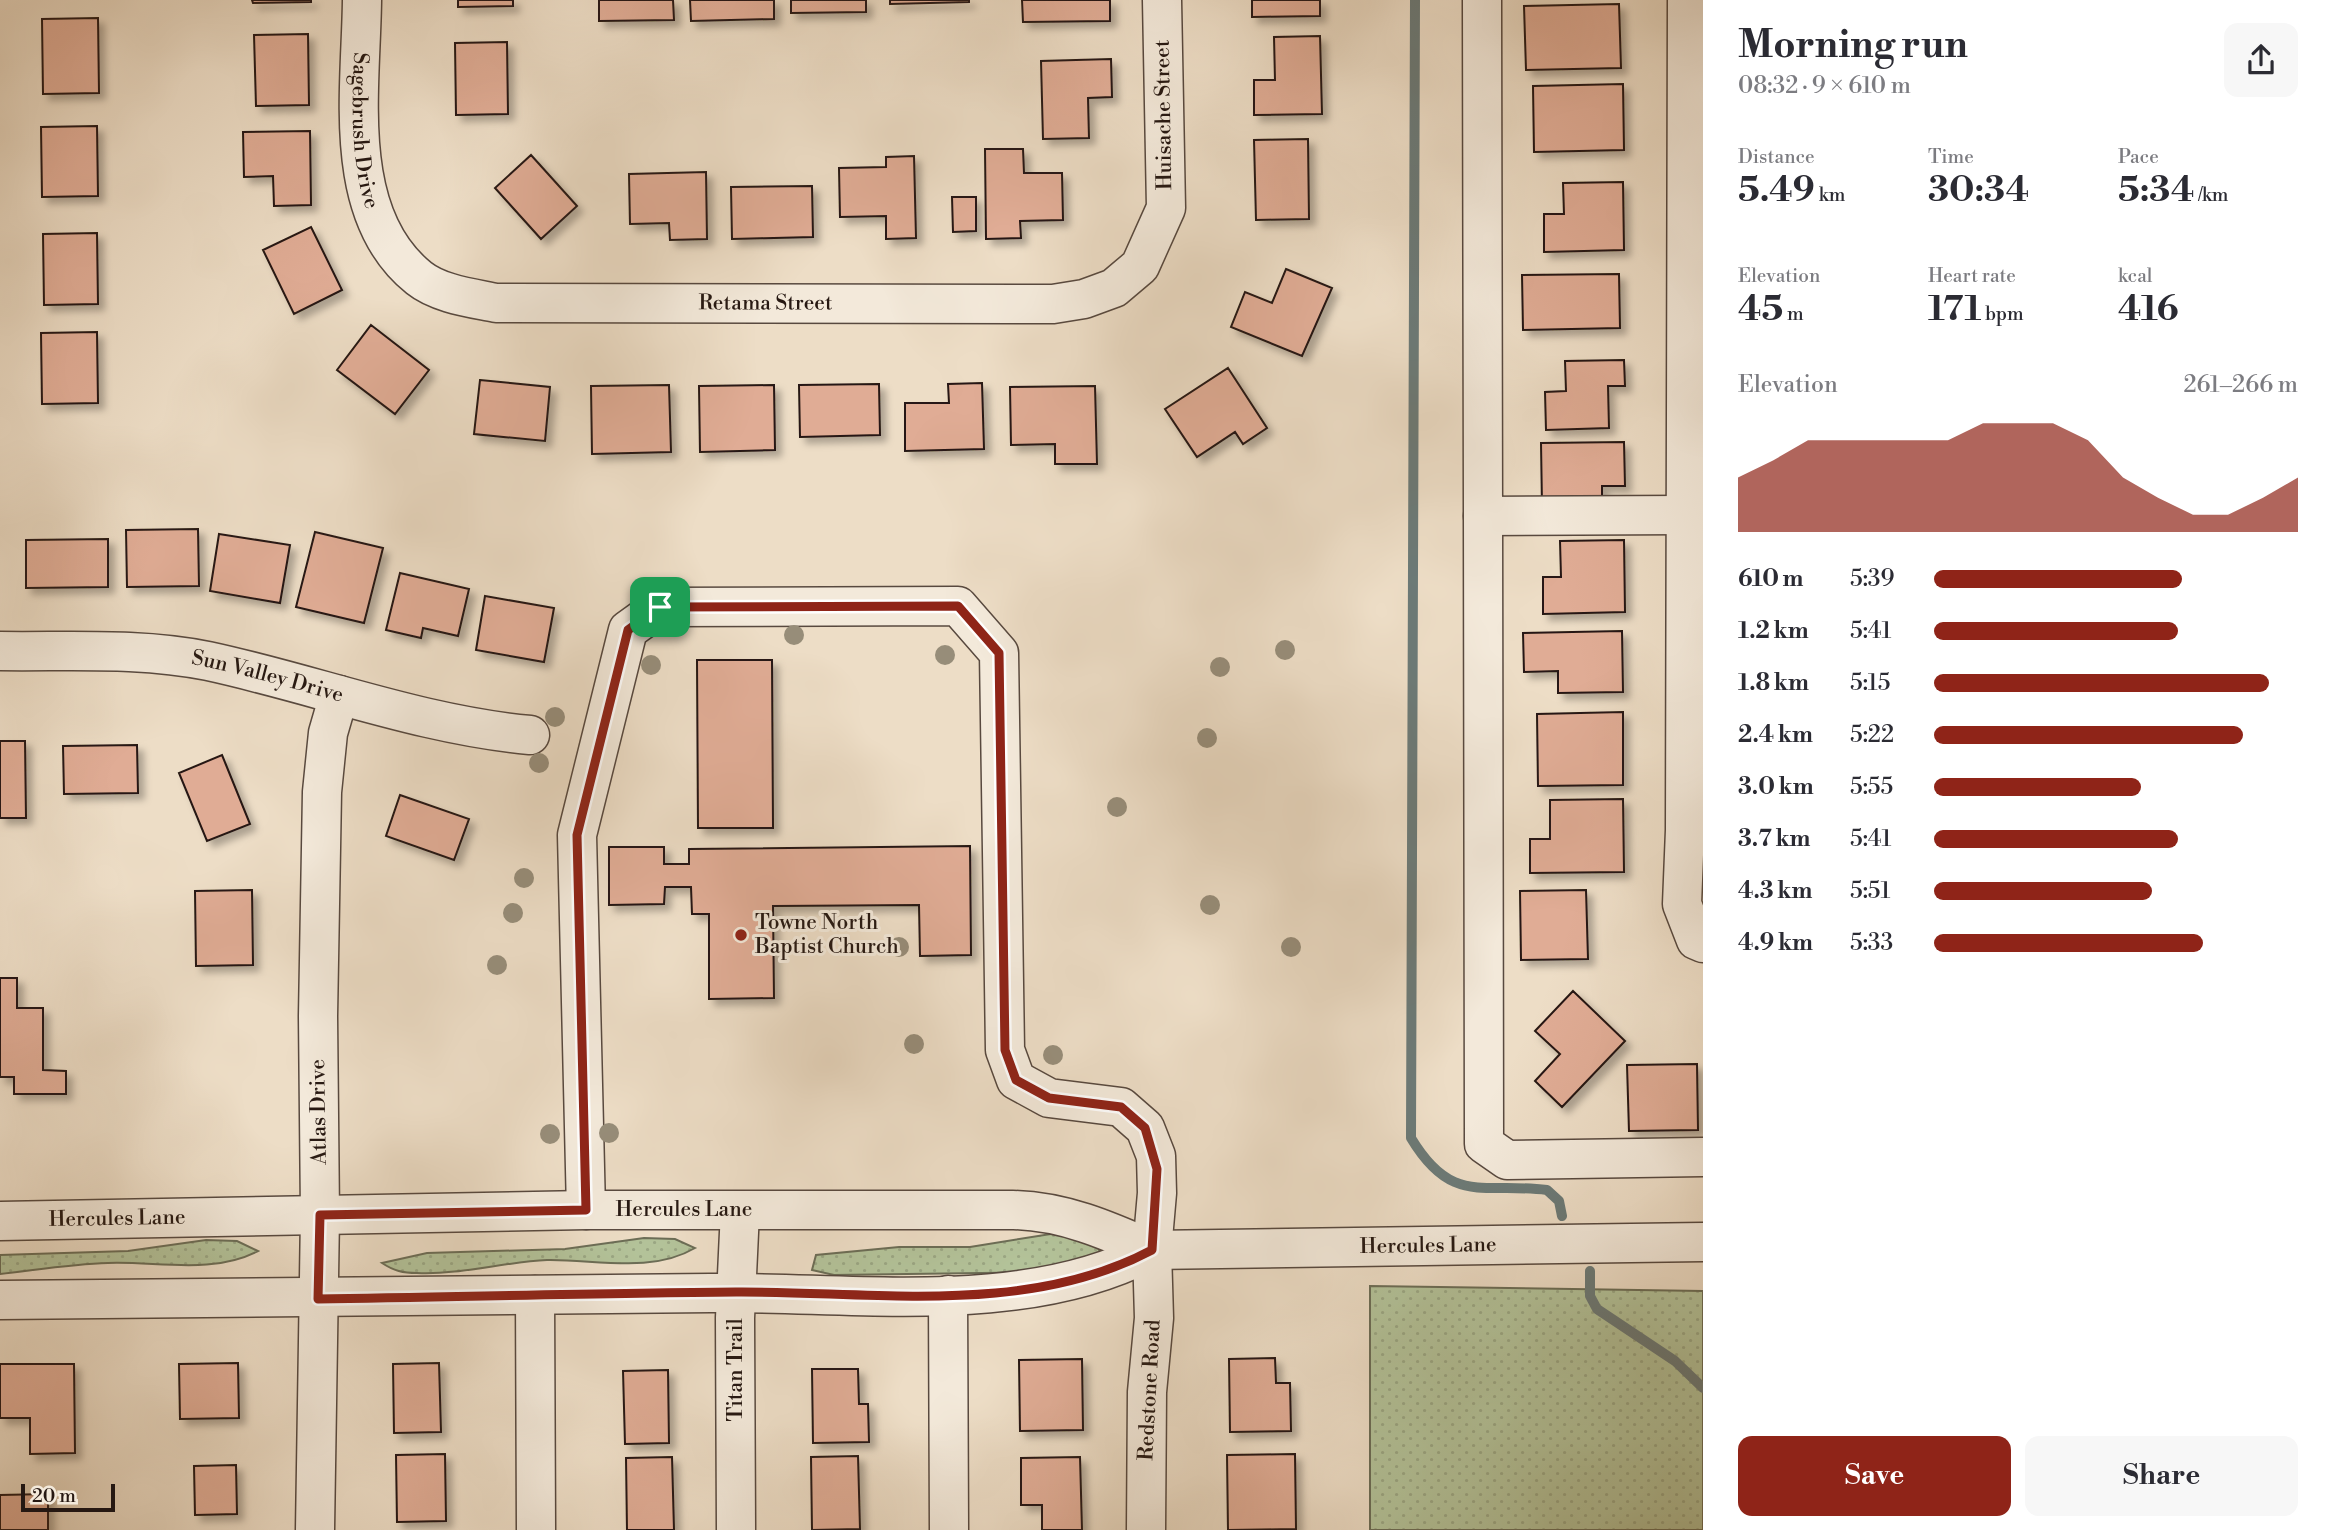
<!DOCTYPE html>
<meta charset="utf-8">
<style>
body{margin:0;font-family:"Libre Bodoni",serif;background:#f7f7f7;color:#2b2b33;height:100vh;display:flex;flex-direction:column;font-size:26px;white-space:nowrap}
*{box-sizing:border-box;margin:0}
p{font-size:23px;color:#7c7c81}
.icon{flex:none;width:38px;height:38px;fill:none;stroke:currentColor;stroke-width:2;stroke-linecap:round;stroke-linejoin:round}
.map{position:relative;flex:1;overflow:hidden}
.details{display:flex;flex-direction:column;background:#fff;width:630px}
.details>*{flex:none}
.scale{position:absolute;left:21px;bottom:18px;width:94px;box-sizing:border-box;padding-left:7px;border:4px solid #261812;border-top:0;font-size:19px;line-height:24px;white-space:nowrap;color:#261812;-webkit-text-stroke:5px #f3e9da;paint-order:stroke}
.pin{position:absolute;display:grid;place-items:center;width:60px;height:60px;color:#fff;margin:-30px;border-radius:14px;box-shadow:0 4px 10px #0006}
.round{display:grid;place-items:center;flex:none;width:74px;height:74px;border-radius:14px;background:#f7f7f7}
.summary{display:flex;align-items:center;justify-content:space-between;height:119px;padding:0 35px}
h1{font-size:38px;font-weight:800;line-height:52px}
.figures{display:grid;grid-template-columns:repeat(3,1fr);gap:10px;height:119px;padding:7px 35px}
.figures div{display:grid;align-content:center}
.figures b{font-size:35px;font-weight:800}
.figures small{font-size:19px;font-weight:400}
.figures p{font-size:19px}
.chart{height:196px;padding:14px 35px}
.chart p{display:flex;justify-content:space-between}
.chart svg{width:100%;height:126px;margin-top:7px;fill:#8f2418;opacity:.7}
.primary-button{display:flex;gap:14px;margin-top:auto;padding:14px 35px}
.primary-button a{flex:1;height:80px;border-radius:14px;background:#8f2418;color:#fff;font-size:28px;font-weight:800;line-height:80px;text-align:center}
.primary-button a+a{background:#f7f7f7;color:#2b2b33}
ul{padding:0 35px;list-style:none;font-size:23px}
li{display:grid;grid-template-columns:112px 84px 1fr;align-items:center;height:52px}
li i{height:18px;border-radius:9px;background:#8f2418}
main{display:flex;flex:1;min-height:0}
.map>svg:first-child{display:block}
.grass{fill:url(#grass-dots);stroke:#6c6d56;stroke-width:2}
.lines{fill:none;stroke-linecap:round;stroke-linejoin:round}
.stream{stroke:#6c7a77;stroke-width:10}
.building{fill:#e0ac95;stroke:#261812;stroke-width:2;filter:url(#shadow)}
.minor-casing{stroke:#58493f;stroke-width:41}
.minor{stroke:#f3e9da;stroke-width:38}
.tree{fill:#978d79}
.route-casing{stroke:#fff;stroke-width:14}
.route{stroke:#8f2418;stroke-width:9}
.poi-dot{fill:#8f2418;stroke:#f3e9da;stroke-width:2.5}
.labels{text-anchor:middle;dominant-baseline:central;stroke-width:6;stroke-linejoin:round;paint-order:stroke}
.street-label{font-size:21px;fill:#261812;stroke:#f3e9da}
.poi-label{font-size:21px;fill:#261812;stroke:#f3e9da;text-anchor:start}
</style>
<main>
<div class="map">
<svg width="1703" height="1530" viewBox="0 0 1703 1530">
<defs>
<pattern id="grass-dots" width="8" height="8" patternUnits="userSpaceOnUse" patternTransform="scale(1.75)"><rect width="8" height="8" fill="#b3c299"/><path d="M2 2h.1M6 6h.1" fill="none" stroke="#9aa683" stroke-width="1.8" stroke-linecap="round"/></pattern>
<filter id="shadow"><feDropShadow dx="6" dy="6" stdDeviation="3.5" flood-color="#0004"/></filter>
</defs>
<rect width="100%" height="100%" fill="#edddc6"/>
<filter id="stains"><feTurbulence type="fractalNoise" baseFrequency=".00286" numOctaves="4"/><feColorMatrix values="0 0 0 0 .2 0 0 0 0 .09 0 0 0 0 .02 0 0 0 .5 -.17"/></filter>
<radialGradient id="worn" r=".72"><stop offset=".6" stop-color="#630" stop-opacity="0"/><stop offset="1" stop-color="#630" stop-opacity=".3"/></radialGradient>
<!-- grass -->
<path class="grass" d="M1057,1233L1096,1245L1101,1253L1048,1272L834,1275L812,1270L816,1255L899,1247H970Z
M644,1238L675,1239L695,1248C651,1274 595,1259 547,1260C504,1262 460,1275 417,1273C403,1273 394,1271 382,1263L427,1253L565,1249Z
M206,1240L237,1241L258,1251C212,1275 157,1261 108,1263C72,1264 36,1270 0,1274V1255L128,1251Z
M1370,1286L1703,1291V1530H1370Z"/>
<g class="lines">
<!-- stream -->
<path class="stream" d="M1415,0L1411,1138C1452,1206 1483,1182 1547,1190L1559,1201L1562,1216
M1590,1271V1296L1597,1309L1675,1361L1703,1388"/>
</g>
<!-- building -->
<path class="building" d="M252,0H311V2L253,3Z
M458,0H513V6L458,7Z
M599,0H673L674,20L599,21Z
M690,0H774V19L691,21Z
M791,0H866V12L791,13Z
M890,0H969V2L890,4Z
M1022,0H1110V21L1023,22Z
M1252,0H1320V16L1252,17Z
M1619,4L1621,68L1526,70L1524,6Z
M98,18L99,93L43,94L42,19Z
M308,34L309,105L256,106L254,35Z
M1320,36L1322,114L1254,115V80H1275L1274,37Z
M507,42L508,114L456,115L455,43Z
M1111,59L1112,97L1088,98L1089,138L1043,139L1041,61Z
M1623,84L1624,150L1534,152L1533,86Z
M97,126L98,196L42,197L41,127Z
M310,131L311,205L274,206L273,176L244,177L243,132Z
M1308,139L1309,219L1256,220L1254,140Z
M985,149H1023L1024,173H1062L1063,220L1020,221L1021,238L986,239Z
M531,155L577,206L541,239L495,188Z
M914,156L916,238L886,239V216L840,217L839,168L886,167V157Z
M706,172L707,239L670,240L669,223L630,224L629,174Z
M1623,182L1624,250L1544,252V214H1564L1563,183Z
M812,186L813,237L732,239L731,187Z
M952,197H976V231L953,232Z
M311,227L342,290L294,314L263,250Z
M97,233L98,304L44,305L43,234Z
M1286,269L1332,288L1302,356L1231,327L1245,292L1272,303Z
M1619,274L1620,328L1523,330L1522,275Z
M371,325L429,370L395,414L337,370Z
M97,332L98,403L42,404L41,333Z
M1624,360L1625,386H1608L1609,428L1546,430L1545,392L1566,391L1565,361Z
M1228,368L1267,428L1243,444L1235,432L1197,457L1165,409Z
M480,380L550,387L545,441L474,434Z
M982,383L984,449L905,451V403H949L948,384Z
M879,384L880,435L800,437L799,385Z
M669,385L671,452L592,454L591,386Z
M774,385L775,450L700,452L699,386Z
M1095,386L1097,464H1055V444L1011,445L1010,387Z
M1624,442L1625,486H1602V505L1542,506L1541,443Z
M198,529L199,586L127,587L126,530Z
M315,532L383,548L364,623L296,607Z
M219,534L290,545L280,603L210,591Z
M108,539V587L26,588V540Z
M1624,540L1625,612L1543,614V577H1561L1560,541Z
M400,573L469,589L458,636L423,628L421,638L386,630Z
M485,596L554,608L544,662L476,650Z
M1622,631L1623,692L1558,693V671L1524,672L1523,633Z
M697,660H772L773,828H698Z
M1623,712V785L1538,786L1537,714Z
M0,741H25L26,818H0Z
M137,745L138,793L64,794L63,746Z
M222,755L250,824L207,841L179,773Z
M400,795L469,819L454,860L386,836Z
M1623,799L1624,872L1530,873V839H1550V800Z
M970,846L971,955L920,956L919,905L773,906L774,998L709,999V914H692L691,887H665L664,904L609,905V847H664V864H689V849Z
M252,890L253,965L196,966L195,891Z
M1586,890L1588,959L1521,960L1520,891Z
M0,978H17V1008H43V1070L66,1071V1094H14V1077H0Z
M1573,991L1625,1041L1562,1107L1535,1081L1560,1054L1535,1031Z
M1697,1064L1698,1130L1629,1131L1627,1065Z
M1275,1358L1276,1383H1290L1291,1431L1230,1432L1229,1359Z
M1082,1359L1083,1430L1020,1431L1019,1360Z
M238,1363L239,1418L180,1419L179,1364Z
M439,1363L441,1432L394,1433L393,1364Z
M0,1364H74L75,1453L30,1454V1418H0Z
M812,1369H858L859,1404H868L869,1442L813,1443Z
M668,1370L669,1443L625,1444L623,1371Z
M445,1454L446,1521L397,1522L396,1455Z
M1295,1454L1296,1529L1228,1530L1227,1455Z
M858,1456L860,1529L812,1530L811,1457Z
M672,1457L674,1530H627L626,1458Z
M1080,1457L1082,1530H1042V1505H1021V1458Z
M236,1465L237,1514L195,1515L194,1466Z
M48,1494V1530H0V1495Z"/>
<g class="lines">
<defs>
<g id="minor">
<path id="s1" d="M362,0C361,90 340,215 419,278C439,294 472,298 496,303L1053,304L1084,299L1114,288L1140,266L1166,208L1162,0"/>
<path d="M1482,0L1483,516L1685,515"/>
<path d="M1687,0L1685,830L1682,904L1696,940L1703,943"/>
<path d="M1483,516L1484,1144L1507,1160L1703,1157"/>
<path id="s2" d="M0,651C68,652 141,647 208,661C315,684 420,725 530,735"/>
<path d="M586,1210L577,835L628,630L660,607L958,606L999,653L1005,1050L1016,1080L1049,1098L1121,1107L1145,1128L1156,1156L1157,1193L1152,1250L1154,1318L1147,1392L1146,1530"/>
<path id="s3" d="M0,1221L586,1210H1013C1063,1211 1107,1230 1152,1250L1703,1242"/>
<path d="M535,1295L536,1530"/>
<path d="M948,1295L949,1530"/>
<path d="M0,1300C237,1299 474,1296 711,1293C851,1291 1025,1318 1152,1250"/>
<path d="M315,1530L320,1215L318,1016L322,792L328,733L339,695"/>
<path d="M736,1530L735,1318L740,1211"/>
</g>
</defs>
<!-- minor casing -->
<use href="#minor" class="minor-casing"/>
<!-- minor -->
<use href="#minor" class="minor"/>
</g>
<!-- trees -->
<g class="tree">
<circle cx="794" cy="635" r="10"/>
<circle cx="1285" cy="650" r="10"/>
<circle cx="945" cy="655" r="10"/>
<circle cx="651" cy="665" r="10"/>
<circle cx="1220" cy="667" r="10"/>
<circle cx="555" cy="717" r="10"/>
<circle cx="1207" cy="738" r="10"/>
<circle cx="539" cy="763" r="10"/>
<circle cx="1117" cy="807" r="10"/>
<circle cx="524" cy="878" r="10"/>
<circle cx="1210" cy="905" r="10"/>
<circle cx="513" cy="913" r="10"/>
<circle cx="899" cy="947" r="10"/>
<circle cx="1291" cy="947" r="10"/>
<circle cx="497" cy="965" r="10"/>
<circle cx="914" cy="1044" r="10"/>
<circle cx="1053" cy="1055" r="10"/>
<circle cx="609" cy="1133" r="10"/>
<circle cx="550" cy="1134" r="10"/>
</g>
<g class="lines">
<defs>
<path id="route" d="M958,606L999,653L1005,1050L1016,1080L1049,1098L1121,1107L1145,1128L1157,1169L1152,1250C1026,1317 873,1291 736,1292C596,1293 457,1297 318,1299L320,1215L586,1210L577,835L628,630L660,607Z"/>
</defs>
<!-- route casing -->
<use href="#route" class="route-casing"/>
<!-- route -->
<use href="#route" class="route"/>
</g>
<!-- markers -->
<circle class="poi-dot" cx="741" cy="935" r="7"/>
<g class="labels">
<!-- street labels -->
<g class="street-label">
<text transform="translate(1164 115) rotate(-91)">Huisache Street</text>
<text stroke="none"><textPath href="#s1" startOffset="131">Sagebrush Drive</textPath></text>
<text stroke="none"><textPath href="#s1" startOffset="646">Retama Street</textPath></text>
<text stroke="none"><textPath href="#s2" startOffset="270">Sun Valley Drive</textPath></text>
<text transform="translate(319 1112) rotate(-91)">Atlas Drive</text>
<text stroke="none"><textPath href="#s3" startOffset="684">Hercules Lane</textPath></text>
<text stroke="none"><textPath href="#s3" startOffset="117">Hercules Lane</textPath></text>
<text stroke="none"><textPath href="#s3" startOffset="1435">Hercules Lane</textPath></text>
<text transform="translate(736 1370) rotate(-90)">Titan Trail</text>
<text transform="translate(1150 1390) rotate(-87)">Redstone Road</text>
</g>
<!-- poi labels -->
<g class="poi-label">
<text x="755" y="923">Towne North<tspan x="755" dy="24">Baptist Church</tspan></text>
</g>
</g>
<rect width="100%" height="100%" filter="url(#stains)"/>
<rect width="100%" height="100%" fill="url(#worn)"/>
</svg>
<div class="scale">20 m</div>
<div class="pin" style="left:660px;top:607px;background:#1e9e55"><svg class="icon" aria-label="arrive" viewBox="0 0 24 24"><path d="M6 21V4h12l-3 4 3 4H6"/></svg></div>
</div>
<section class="details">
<div class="summary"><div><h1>Morning run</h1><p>08:32 · 9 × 610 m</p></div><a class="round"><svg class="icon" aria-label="share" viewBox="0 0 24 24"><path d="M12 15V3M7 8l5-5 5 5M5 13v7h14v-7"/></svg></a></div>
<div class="figures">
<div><p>Distance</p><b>5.49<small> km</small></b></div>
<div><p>Time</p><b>30:34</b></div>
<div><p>Pace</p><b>5:34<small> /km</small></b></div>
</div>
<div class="figures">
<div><p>Elevation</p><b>45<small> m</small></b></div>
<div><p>Heart rate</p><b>171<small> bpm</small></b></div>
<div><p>kcal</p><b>416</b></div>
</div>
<div class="chart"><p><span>Elevation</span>261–266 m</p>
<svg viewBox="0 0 160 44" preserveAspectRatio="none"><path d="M0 44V25L10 19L20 12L30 12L40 12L50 12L60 12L70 6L80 6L90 6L100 12L110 25L120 32L130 38L140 38L150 32L160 25V44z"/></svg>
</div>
<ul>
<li><b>610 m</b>5:39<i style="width:68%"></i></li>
<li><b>1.2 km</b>5:41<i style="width:67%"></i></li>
<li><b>1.8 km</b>5:15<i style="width:92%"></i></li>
<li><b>2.4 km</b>5:22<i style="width:85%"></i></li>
<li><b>3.0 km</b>5:55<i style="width:57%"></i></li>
<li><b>3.7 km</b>5:41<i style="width:67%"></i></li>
<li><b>4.3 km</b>5:51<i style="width:60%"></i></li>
<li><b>4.9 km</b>5:33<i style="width:74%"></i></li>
</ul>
<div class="primary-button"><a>Save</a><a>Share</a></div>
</section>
</main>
